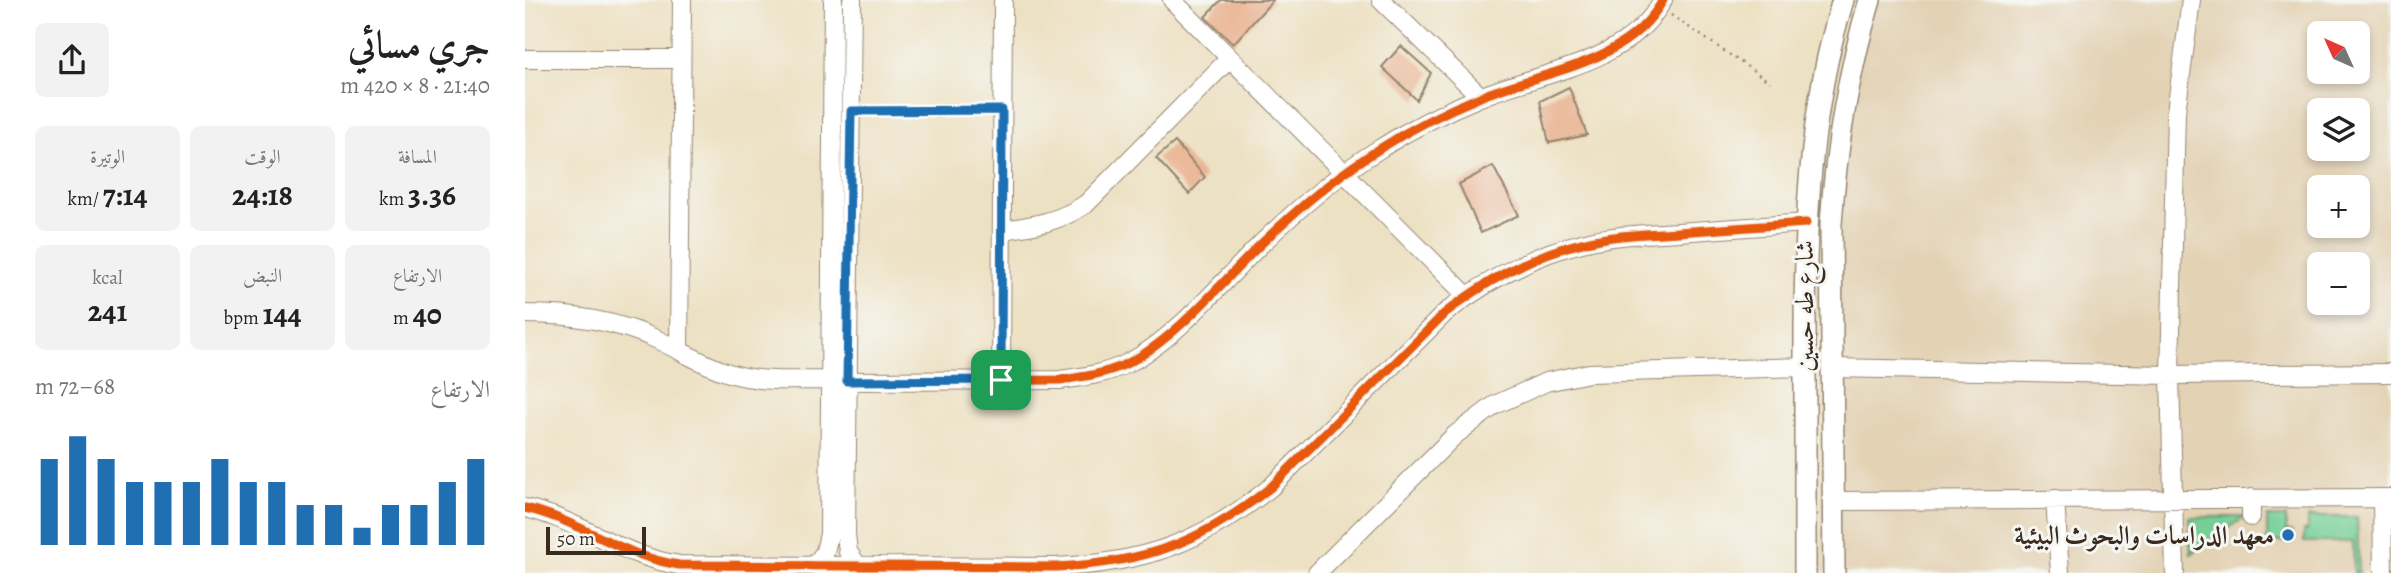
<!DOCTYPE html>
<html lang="ar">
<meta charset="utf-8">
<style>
body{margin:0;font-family:Alegreya,Amiri,serif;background:#f2f2f2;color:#222;direction:rtl;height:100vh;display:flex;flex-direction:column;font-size:26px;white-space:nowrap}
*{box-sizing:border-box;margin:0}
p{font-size:23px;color:#767676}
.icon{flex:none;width:38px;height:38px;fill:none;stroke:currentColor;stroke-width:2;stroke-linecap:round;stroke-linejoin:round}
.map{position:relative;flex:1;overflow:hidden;direction:ltr}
.sheet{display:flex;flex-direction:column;background:#fff;width:525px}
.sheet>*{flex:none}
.needle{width:46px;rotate:315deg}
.tools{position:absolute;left:1782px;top:21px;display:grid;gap:14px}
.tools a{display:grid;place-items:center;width:63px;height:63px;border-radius:10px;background:#fff;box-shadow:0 4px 10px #0003;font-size:35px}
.scale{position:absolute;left:21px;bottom:18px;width:100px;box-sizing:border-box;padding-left:7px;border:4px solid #3b2a1e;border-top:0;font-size:19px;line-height:24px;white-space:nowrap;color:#3b2a1e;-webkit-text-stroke:5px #f6f6f2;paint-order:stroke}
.pin{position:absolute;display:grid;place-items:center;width:60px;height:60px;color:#fff;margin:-30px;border-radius:14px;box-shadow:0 4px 10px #0006}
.round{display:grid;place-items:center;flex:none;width:74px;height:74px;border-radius:10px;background:#f2f2f2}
.summary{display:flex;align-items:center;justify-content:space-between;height:119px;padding:0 35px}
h1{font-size:38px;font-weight:600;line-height:52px}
.stats{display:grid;grid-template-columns:repeat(3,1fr);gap:10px;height:119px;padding:7px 35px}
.stats div{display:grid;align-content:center;border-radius:10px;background:#f2f2f2;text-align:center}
.stats b{font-size:30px;font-weight:600}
.stats small{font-size:19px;font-weight:400}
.stats p{font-size:19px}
.chart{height:196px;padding:14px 35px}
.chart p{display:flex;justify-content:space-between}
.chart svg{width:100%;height:126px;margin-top:7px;stroke:#1f6fb2;stroke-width:6}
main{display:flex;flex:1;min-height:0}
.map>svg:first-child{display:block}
.built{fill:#e3d2b4;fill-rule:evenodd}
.green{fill:#75cf96;stroke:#587c5a;stroke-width:2}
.building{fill:#eab594}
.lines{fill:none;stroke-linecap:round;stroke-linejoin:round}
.minor-casing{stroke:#948670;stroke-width:20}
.major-casing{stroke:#948670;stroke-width:24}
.path{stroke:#948670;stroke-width:2.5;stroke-dasharray:2 5;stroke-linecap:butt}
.minor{stroke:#fff;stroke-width:18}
.major{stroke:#fff;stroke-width:21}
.cycleway-casing{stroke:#f6f6f2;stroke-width:13}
.cycleway{stroke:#e8590c;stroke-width:9}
.route-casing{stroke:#fff;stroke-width:14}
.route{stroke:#1f6fb2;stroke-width:9}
.poi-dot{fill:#1f6fb2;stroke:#f6f6f2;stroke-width:2.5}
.labels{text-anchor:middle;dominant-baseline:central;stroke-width:6;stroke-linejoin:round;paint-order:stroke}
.street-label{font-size:26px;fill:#3b2a1e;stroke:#f6f6f2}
.poi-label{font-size:26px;font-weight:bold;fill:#3b2a1e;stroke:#f6f6f2;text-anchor:end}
</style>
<main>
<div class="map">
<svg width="1866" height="573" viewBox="0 0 1866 573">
<rect width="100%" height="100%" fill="#f6f6f2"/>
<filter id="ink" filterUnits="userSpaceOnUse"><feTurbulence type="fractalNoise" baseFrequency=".0143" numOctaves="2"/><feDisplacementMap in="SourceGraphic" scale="14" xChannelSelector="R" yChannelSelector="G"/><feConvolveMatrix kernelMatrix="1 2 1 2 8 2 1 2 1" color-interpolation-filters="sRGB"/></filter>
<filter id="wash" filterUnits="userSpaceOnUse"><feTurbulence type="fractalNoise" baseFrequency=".00686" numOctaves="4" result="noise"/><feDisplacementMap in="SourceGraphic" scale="28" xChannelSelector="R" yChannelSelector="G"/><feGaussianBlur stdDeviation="1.57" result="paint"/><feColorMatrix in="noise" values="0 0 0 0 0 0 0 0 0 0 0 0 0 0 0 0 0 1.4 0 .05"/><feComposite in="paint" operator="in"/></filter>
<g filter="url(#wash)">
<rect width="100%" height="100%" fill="#ede1c3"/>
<!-- built -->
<path class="built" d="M1338,0H1866V573H1295L1301,365ZM1794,33H1832V72H1794ZM1794,110H1832V149H1794ZM1794,187H1832V226H1794ZM1794,264H1832V303H1794Z"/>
<!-- green -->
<path class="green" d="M1664,517H1720L1666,554Z
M1742,517H1761V531L1767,532V542H1742Z
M1783,517H1832L1834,573H1829L1828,542H1779V531L1783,530Z"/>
<g id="blocks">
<!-- building -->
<path class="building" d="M696,0H748L708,44L680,17Z
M876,46L906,73L892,100L857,67Z
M1044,87L1062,135L1024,143L1015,101Z
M650,142L680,177L664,194L631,158Z
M968,166L994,215L956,233L934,184Z"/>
</g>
</g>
<g filter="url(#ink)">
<use href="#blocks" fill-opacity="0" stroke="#948670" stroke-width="2"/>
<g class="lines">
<defs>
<path id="minor" d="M327,0L321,534L323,552L333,566
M647,0L942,296
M856,0L956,97
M0,59H156
M477,230C508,226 534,222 561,204L705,58
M0,314C45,314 89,320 131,339C155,350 178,365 204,373C236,383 271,380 305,380
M154,350L157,0
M1307,368L1645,375L1866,373
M476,380L478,0
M322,381L535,380C558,377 580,374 601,364C649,341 697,282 736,244C773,208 812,175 856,148C887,128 921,111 955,97C1018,71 1102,65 1138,0
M1726,498V517
M1857,498L1858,573
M1530,499L1535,573
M1310,501L1866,498
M0,508C55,520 95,556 154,565L531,567C620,563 676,543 746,487L920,313C961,281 1006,255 1057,243C1088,235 1120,234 1153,232C1195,229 1238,226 1281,223
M289,566L300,552L304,534L308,0
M792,573L930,435L970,405L1021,382L1064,373L1280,367
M1650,573L1645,375L1651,112L1666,0"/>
<path id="major" d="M1280,573C1280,496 1280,420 1280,343C1280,225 1283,114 1318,0
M1309,573L1306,224C1311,147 1323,73 1345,0"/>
</defs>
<!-- minor casing -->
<use href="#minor" class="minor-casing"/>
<!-- major casing -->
<use href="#major" class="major-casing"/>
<!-- path -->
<path class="path" d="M1146,15L1245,82
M339,111L462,110"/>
<!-- minor -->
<use href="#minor" class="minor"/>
<!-- major -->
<use href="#major" class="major"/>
<defs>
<path id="cycleway" d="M322,381L535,380C558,377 580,374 601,364C649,341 697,282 736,244C773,208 812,175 856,148C887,128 921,111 955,97C1018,71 1102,65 1138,0
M0,508C55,520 95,556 154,565L531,567C620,563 676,543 746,487L920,313C961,281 1006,255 1057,243C1088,235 1120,234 1153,232C1195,229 1238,226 1281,223"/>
</defs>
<!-- cycleway casing -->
<use href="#cycleway" class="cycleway-casing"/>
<!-- cycleway -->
<use href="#cycleway" class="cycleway"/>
</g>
</g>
<g class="lines" filter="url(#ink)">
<defs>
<path id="route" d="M477,110L476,380L322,381L326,111Z"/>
</defs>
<!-- route casing -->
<use href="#route" class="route-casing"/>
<!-- route -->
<use href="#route" class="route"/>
</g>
<!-- markers -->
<circle class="poi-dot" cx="1763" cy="535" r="7"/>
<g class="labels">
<!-- street labels -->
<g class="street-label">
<text transform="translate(1279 306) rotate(-90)">شارع طه حسين</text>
</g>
<!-- poi labels -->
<g class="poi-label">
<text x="1749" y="535">معهد الدراسات والبحوث البيئية</text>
</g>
</g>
</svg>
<div class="tools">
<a><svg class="needle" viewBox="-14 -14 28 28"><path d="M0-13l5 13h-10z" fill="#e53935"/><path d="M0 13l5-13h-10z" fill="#767676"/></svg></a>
<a><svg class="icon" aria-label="layers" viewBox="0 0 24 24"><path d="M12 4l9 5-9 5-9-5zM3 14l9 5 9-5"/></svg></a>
<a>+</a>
<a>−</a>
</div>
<div class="scale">50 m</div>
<div class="pin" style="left:476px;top:380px;background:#1e9e55"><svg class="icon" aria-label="arrive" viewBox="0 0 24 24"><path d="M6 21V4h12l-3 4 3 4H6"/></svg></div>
</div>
<section class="sheet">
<div class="summary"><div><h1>جري مسائي</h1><p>21:40 · 8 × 420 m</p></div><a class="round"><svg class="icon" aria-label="share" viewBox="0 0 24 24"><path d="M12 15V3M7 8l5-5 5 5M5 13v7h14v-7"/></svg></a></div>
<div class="stats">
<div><p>المسافة</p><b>3.36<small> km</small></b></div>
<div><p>الوقت</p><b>24:18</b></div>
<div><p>الوتيرة</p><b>7:14<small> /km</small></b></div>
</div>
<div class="stats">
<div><p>الارتفاع</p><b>40<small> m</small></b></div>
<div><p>النبض</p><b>144<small> bpm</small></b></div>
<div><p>kcal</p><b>241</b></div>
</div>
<div class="chart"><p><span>الارتفاع</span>68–72 m</p>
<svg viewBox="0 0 160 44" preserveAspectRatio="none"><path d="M5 44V14M15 44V6M25 44V14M35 44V22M45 44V22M55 44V22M65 44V14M75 44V22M85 44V22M95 44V30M105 44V30M115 44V38M125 44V30M135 44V30M145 44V22M155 44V14"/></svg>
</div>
</section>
</main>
